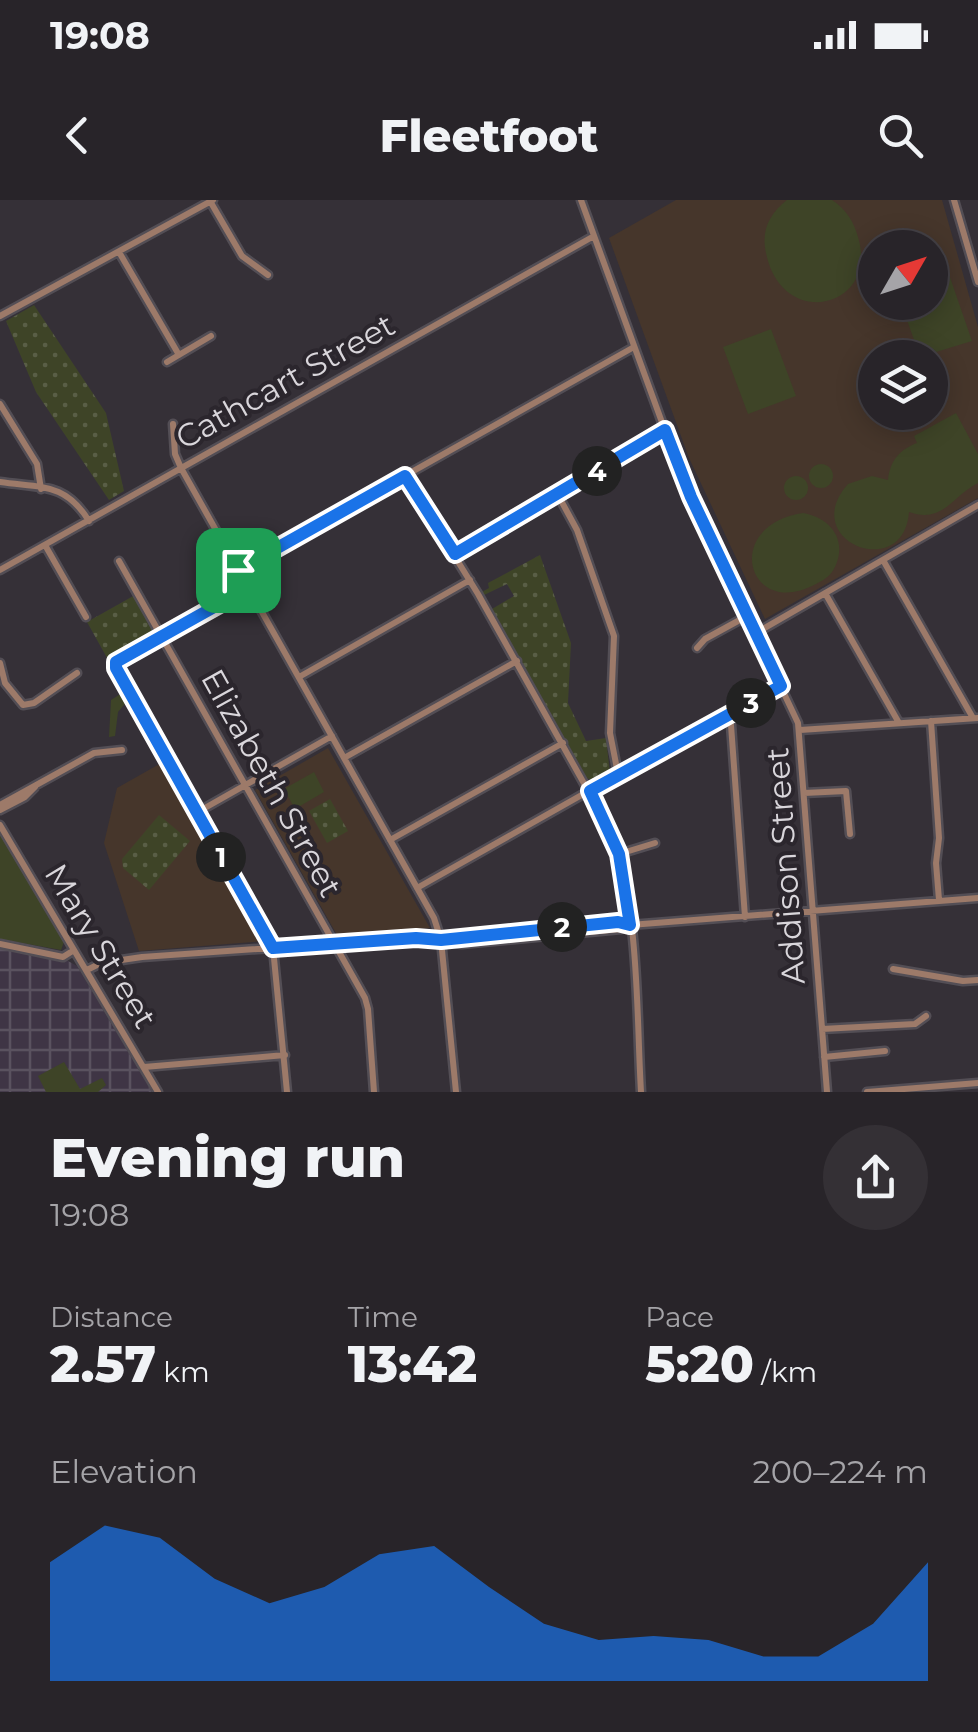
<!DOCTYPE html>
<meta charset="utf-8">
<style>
body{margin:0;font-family:Montserrat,sans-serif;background:#343035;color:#f1f3f6;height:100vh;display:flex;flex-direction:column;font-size:38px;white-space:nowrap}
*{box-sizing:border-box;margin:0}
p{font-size:32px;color:#a5a4a8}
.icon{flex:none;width:55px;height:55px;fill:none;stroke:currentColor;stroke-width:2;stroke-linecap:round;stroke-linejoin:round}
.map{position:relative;height:892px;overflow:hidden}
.side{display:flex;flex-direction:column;background:#282429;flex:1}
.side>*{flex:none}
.needle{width:65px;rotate:51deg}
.fabs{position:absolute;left:858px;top:30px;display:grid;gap:20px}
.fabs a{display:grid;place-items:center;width:90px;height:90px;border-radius:50%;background:#282429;box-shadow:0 5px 25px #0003,0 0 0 2px #444146;font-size:50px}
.pin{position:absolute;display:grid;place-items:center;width:85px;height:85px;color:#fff;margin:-42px;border-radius:20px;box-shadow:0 5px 15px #0006}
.km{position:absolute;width:50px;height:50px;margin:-25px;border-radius:50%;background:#222;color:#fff;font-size:28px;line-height:50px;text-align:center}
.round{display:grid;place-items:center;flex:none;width:105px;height:105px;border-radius:52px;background:#343035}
.head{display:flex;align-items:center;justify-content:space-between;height:170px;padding:0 50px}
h1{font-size:55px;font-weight:800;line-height:75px}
.metrics{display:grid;grid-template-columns:repeat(3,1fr);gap:15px;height:170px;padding:10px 50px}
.metrics div{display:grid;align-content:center}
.metrics b{font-size:50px;font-weight:800}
.metrics small{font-size:28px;font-weight:400}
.metrics p{font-size:28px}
.chart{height:280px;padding:20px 50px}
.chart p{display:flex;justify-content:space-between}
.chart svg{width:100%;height:180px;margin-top:10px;fill:#1a73e8;opacity:.7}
.status{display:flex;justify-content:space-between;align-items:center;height:70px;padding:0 50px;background:#282429;direction:ltr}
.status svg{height:28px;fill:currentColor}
header{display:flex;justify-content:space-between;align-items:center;height:130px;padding:0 50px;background:#282429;font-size:45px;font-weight:800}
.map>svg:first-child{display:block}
.industrial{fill:url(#industrial-grid)}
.education{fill:#46362b;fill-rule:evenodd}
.grass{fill:#3e4427}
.park{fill:url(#park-dots)}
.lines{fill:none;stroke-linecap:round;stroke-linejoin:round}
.minor-casing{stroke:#534e55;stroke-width:11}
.minor{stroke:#9d7a69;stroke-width:6}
.route-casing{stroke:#fff;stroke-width:20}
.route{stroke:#1a73e8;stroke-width:12}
.labels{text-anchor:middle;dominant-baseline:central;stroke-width:8;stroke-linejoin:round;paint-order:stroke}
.street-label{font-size:32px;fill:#d9d6db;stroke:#2b262d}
</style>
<div class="status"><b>19:08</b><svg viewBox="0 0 49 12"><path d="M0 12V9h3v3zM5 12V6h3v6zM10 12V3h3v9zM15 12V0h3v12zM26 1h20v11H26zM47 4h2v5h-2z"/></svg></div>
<header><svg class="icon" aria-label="back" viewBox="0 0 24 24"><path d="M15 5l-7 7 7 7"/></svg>Fleetfoot<svg class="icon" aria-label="search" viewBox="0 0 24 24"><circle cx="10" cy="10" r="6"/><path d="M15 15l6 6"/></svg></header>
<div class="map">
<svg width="978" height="892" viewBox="0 0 978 892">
<defs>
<pattern id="industrial-grid" width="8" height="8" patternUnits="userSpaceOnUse" patternTransform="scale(2.5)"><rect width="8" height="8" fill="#3f3545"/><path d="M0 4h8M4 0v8" fill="none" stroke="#5a525f"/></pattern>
<pattern id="park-dots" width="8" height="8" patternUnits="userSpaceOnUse" patternTransform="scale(2.5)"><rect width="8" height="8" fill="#3e4427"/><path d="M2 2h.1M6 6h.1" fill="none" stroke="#595e46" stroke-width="1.8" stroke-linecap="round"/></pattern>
</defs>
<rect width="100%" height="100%" fill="#353037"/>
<!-- industrial -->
<path class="industrial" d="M0,748L68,761L77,766L152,892H0Z"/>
<!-- education -->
<path class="education" d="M676,0H942L978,127V298L765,419L689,258L609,38ZM875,48H930V102H875ZM875,158H930V212H875Z
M328,548L430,728L337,735L255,590Z
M163,562L264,741L139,751L104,643L117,588Z"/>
<!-- grass -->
<path class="grass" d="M787,0H832C846,9 854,22 858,37C880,108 782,132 766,53C761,31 769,14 787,0Z
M944,60L972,141L920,157L901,103L930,102V64Z
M771,129L796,196L748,214L723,147Z
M956,213L978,254V283C952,296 943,324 909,312C904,383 797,341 848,284L872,276L888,280C890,261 899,250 917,243L914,236Z
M809 276a12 12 0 1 1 24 0a12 12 0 1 1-24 0Z
M784 288a12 12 0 1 1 24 0a12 12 0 1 1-24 0Z
M803,313C827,317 846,336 837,362C833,374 826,379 816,384C747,421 721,325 803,313Z
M125,491L129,499L118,512L115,536L109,537L111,500Z
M314,572L324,592L295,609L284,589Z
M0,633L64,742L61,750L0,739Z
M64,862L80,889L102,878L106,885L98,892H46L38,876Z"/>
<!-- park -->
<path class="park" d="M34,105L106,213L124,291L109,300L36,192L6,121Z
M540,355L571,443L568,503L586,541L606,538L610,573L596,583L587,578L492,409L514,396L507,384L484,395L482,392L489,388L488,383Z
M135,395L156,436L111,465L87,422Z
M330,599L348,631L327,643L309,611Z
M159,615L190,641L149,690L123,668L122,659Z"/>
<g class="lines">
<defs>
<path id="minor" d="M581,0L683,280L798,523L827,892
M954,0L978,82
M210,1L242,56L268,75
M119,52L179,155
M0,116L213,0
M167,162L211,136
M0,204L37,264L41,289
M173,224L175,254L181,268L434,718L441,740L456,892
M405,276L478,394L610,630C640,712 636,806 641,892
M0,282C41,288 65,282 89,321
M558,295L577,330L614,436L610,533L618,574
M45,345L86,417
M455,354L665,230
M883,360L973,518
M119,361L365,798L368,809L374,892
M239,369L634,147
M0,370L594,36
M248,387L115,465L273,748L287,892
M825,393L899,523
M756,433L978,305
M697,448L705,439L747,416
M0,463L5,483L23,505L34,503L77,473
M299,477L470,380
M725,514L731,525L745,717
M931,521L939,638L936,663L939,700
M800,530L978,518
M344,558L517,461
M804,593L846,591L850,634
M0,605L94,553L122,550
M0,610L25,597L35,587
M196,613L332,536
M0,625L158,892
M390,640L563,543
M619,654L655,643
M417,688L725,514L781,486
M447,738L619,722L630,725L978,698
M0,744L63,757L74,750
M893,769L963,781L978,780
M87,770L101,763L142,757L416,738L462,744L621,729L630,725
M822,829L915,824L926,816
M824,857L885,851
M144,867L285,855
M867,892L978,883"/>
</defs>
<!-- minor casing -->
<use href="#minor" class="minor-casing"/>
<!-- minor -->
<use href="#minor" class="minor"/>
</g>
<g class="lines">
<defs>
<path id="route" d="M665,230L691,297L781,486L590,591L619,654L630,725L618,722L441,740L416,738L273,748L116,468V462L248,388L238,370L405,276L455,354Z"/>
</defs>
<!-- route casing -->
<use href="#route" class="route-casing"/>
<!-- route -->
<use href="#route" class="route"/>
</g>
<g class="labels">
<!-- street labels -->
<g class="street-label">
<text transform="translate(285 181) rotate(-29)">Cathcart Street</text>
<text transform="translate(272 583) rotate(61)">Elizabeth Street</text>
<text transform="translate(785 666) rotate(-94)">Addison Street</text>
<text transform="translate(101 746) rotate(59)">Mary Street</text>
</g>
</g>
</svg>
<div class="fabs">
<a><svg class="needle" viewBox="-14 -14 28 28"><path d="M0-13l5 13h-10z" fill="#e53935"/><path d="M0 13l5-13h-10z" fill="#a5a4a8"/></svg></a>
<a><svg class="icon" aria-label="layers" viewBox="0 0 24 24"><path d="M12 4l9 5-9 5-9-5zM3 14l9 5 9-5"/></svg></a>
</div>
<div class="pin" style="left:238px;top:370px;background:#1e9e55"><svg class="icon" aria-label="arrive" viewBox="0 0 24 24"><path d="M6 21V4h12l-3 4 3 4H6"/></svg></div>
<b class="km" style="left:221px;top:657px">1</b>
<b class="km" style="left:562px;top:727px">2</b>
<b class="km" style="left:751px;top:503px">3</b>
<b class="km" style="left:597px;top:271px">4</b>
</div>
<section class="side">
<div class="head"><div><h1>Evening run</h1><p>19:08</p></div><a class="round"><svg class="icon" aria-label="share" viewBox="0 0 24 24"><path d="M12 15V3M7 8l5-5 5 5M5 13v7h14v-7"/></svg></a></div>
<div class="metrics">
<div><p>Distance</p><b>2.57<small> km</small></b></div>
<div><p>Time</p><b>13:42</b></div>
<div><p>Pace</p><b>5:20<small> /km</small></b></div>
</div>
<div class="chart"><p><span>Elevation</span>200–224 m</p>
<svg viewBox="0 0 160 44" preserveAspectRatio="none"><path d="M0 44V15L10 6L20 9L30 19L40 25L50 21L60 13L70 11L80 21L90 30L100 34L110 33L120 34L130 38L140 38L150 30L160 15V44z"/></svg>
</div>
</section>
